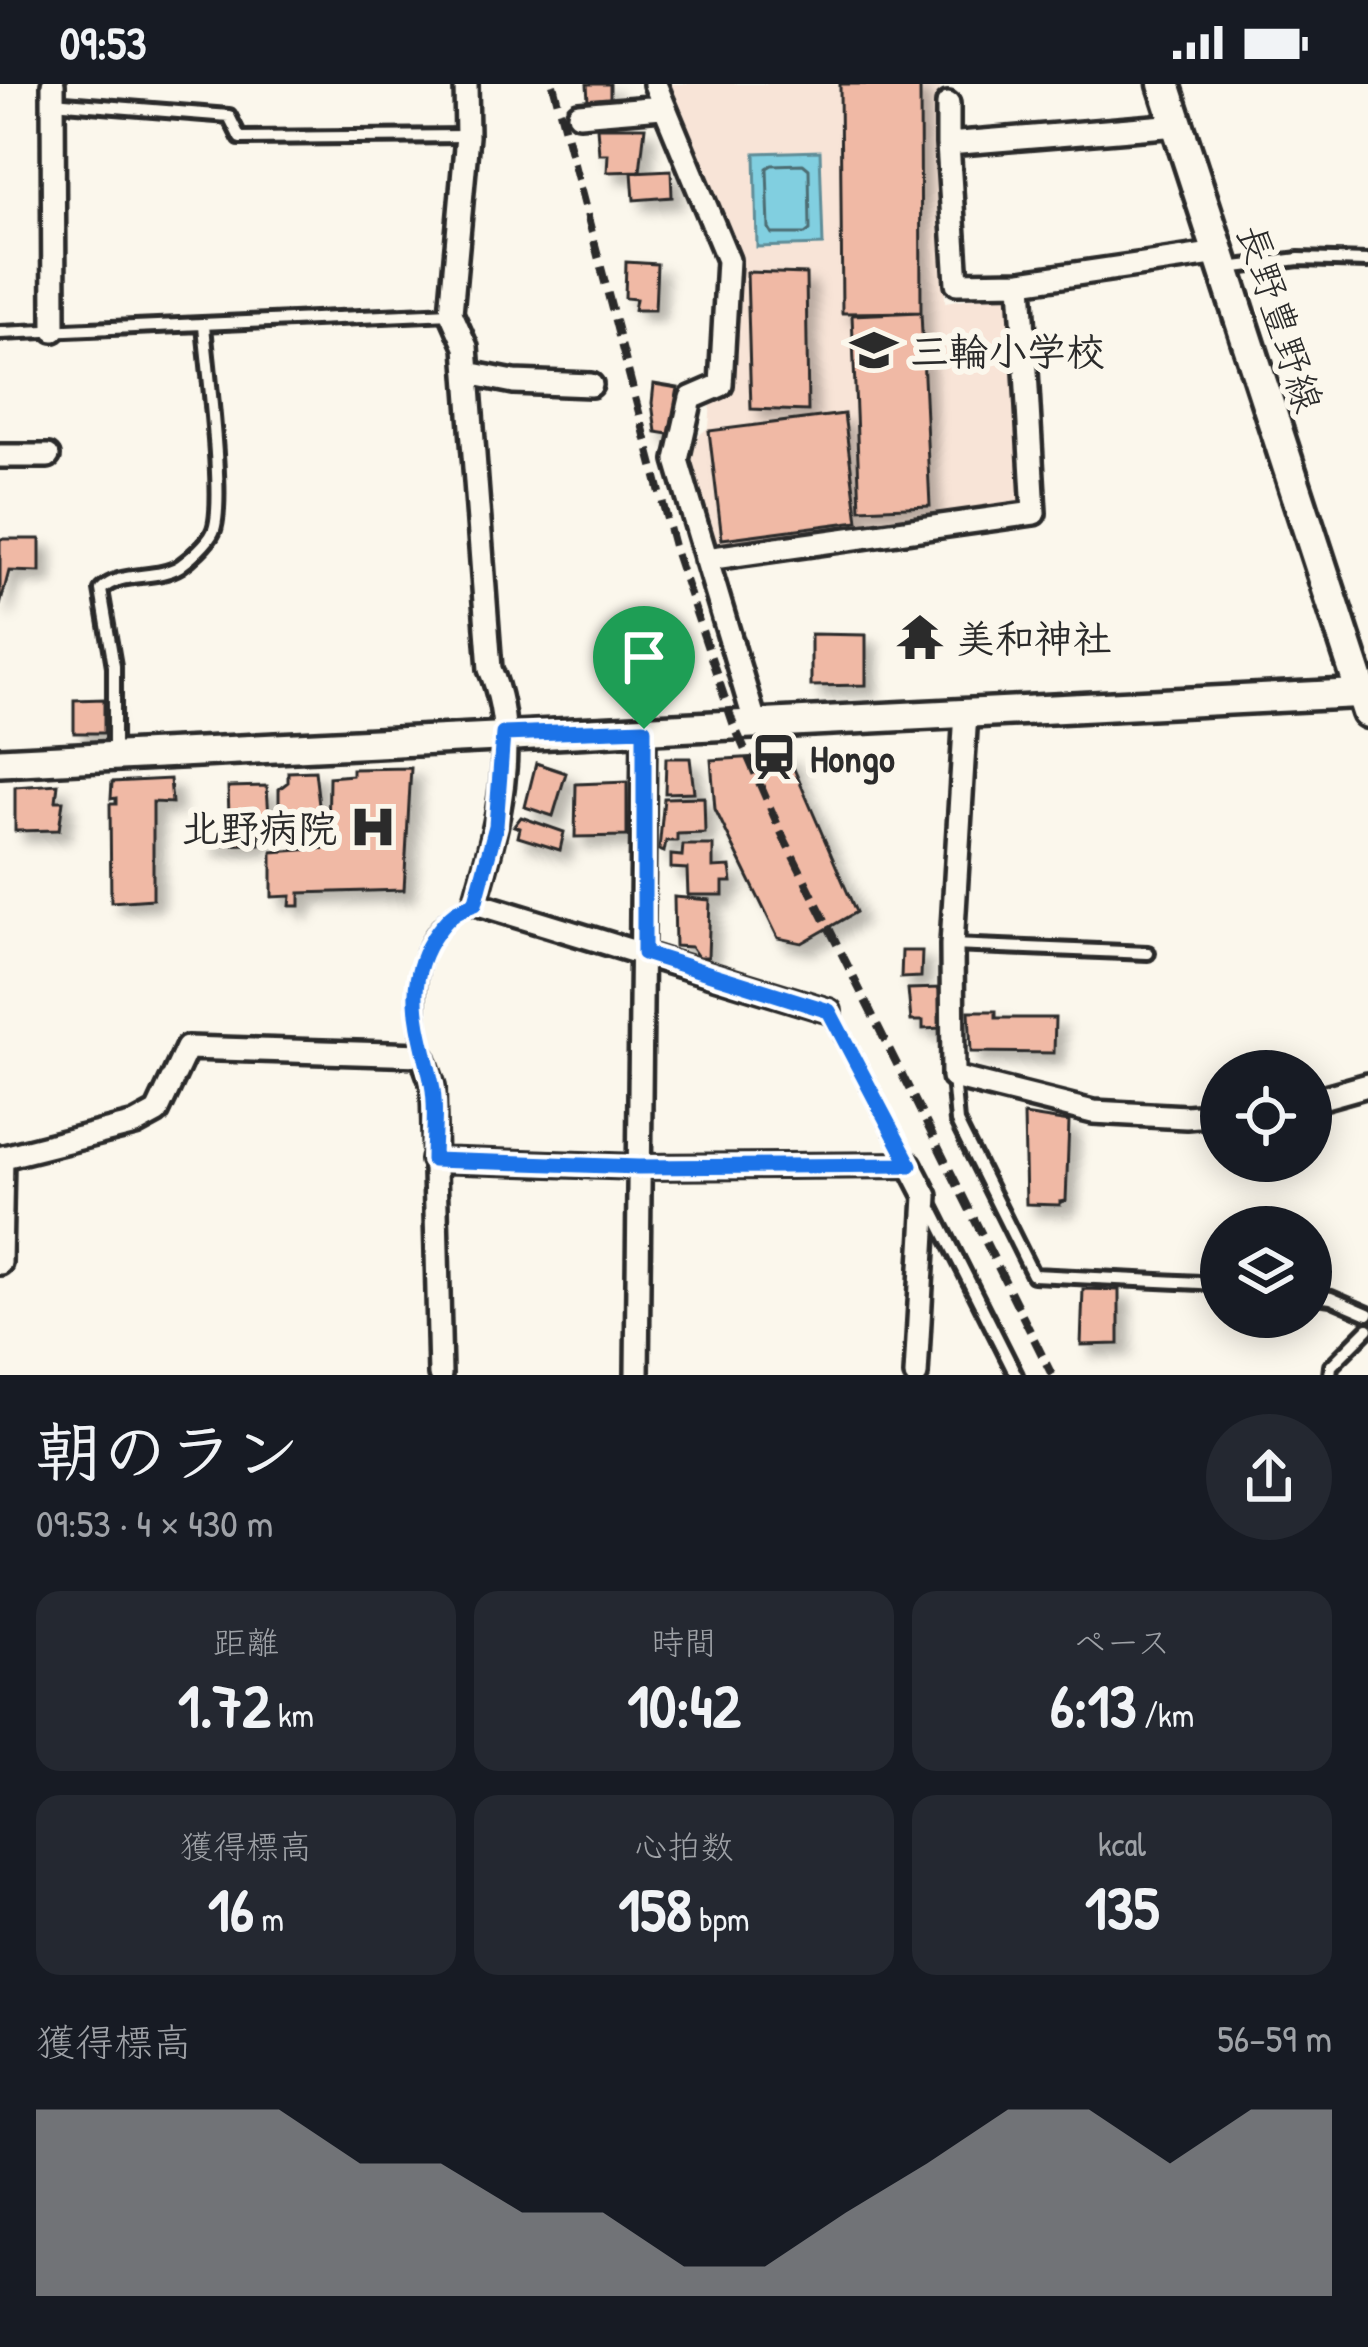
<!DOCTYPE html>
<html lang="ja">
<meta charset="utf-8">
<style>
body{margin:0;font-family:"Patrick Hand","Klee One",sans-serif;background:#242831;color:#f1f3f6;height:100vh;display:flex;flex-direction:column;font-size:45px;white-space:nowrap}
*{box-sizing:border-box;margin:0}
p{font-size:39px;color:#9ea1a6}
.icon{flex:none;width:66px;height:66px;fill:none;stroke:currentColor;stroke-width:2;stroke-linecap:round;stroke-linejoin:round}
.map{position:relative;height:1291px;overflow:hidden}
.drawer{display:flex;flex-direction:column;background:#171b24;flex:1}
.drawer>*{flex:none}
.fabs{position:absolute;left:1200px;top:966px;display:grid;gap:24px}
.fabs a{display:grid;place-items:center;width:132px;height:132px;border-radius:50%;background:#171b24;box-shadow:0 6px 30px #0003;font-size:60px}
.pin{position:absolute;display:grid;place-items:center;width:102px;height:102px;color:#fff;margin:-123px -51px;border-radius:50% 50% 50% 0;rotate:-45deg;box-shadow:0 0 12px #0007}
.pin .icon{rotate:45deg}
.round{display:grid;place-items:center;flex:none;width:126px;height:126px;border-radius:63px;background:#242831}
.head{display:flex;align-items:center;justify-content:space-between;height:204px;padding:0 36px}
h1{font-size:66px;font-weight:700;line-height:90px}
.figures{display:grid;grid-template-columns:repeat(3,1fr);gap:18px;height:204px;padding:12px 36px}
.figures div{display:grid;align-content:center;border-radius:24px;background:#242831;text-align:center}
.figures b{font-size:60px;font-weight:700}
.figures small{font-size:33px;font-weight:400}
.figures p{font-size:33px}
.chart{height:336px;padding:24px 36px}
.chart p{display:flex;justify-content:space-between}
.chart svg{width:100%;height:216px;margin-top:12px;fill:#98999b;opacity:.7}
.status{display:flex;justify-content:space-between;align-items:center;height:84px;padding:0 60px;background:#171b24;direction:ltr}
.status svg{height:33px;fill:currentColor}
.map>svg:first-child{display:block}
.built{fill:#f8e4d7}
.water{fill:#81cfe0;stroke:#5f8d98;stroke-width:3}
.lines{fill:none;stroke-linecap:round;stroke-linejoin:round}
.shore{stroke:#4d6d73;stroke-width:3}
.building{fill:#f0b9a5;stroke:#2b2b2b;stroke-width:3;filter:url(#shadow)}
.service-casing{stroke:#2b2b2b;stroke-width:20}
.minor-casing{stroke:#2b2b2b;stroke-width:30}
.tertiary-casing{stroke:#2b2b2b;stroke-width:36}
.secondary-casing{stroke:#2b2b2b;stroke-width:39}
.service{stroke:#fbf7ec;stroke-width:10}
.minor{stroke:#fbf7ec;stroke-width:21}
.tertiary{stroke:#fbf7ec;stroke-width:27}
.secondary{stroke:#fbf7ec;stroke-width:30}
.rail{stroke:#2b2b2b;stroke-width:8;stroke-dasharray:18 9;stroke-linecap:butt}
.route-casing{stroke:#fff;stroke-width:24}
.route{stroke:#1a73e8;stroke-width:15}
.labels{text-anchor:middle;dominant-baseline:central;stroke-width:12;stroke-linejoin:round;paint-order:stroke}
.street-label{font-size:39px;fill:#2b2b2b;stroke:#fbf7ec}
.poi-label{font-size:39px;font-weight:bold;fill:#2b2b2b;stroke:#fbf7ec;text-anchor:start}
</style>
<div class="status"><b>09:53</b><svg viewBox="0 0 49 12"><path d="M0 12V9h3v3zM5 12V6h3v6zM10 12V3h3v9zM15 12V0h3v12zM26 1h20v11H26zM47 4h2v5h-2z"/></svg></div>
<div class="map">
<svg width="1368" height="1291" viewBox="0 0 1368 1291">
<defs>
<filter id="shadow"><feDropShadow dx="10" dy="10" stdDeviation="6" flood-color="#0004"/></filter>
</defs>
<rect width="100%" height="100%" fill="#fbf7ec"/>
<filter id="ink" filterUnits="userSpaceOnUse"><feTurbulence type="fractalNoise" baseFrequency=".00833" numOctaves="2"/><feDisplacementMap in="SourceGraphic" scale="24" xChannelSelector="R" yChannelSelector="G"/><feConvolveMatrix kernelMatrix="1 2 1 2 8 2 1 2 1" color-interpolation-filters="sRGB"/></filter>
<g filter="url(#ink)">
<!-- built -->
<path class="built" d="M666,0H940L945,218L1010,208L1021,420L710,461L705,452L691,379L698,352L709,343L711,318L732,312L737,167Z"/>
<!-- water -->
<path class="water" d="M820,67L823,161L757,163L755,69Z"/>
<g class="lines">
<!-- shore -->
<path class="shore" d="M803,80L809,85L810,146L805,150H772L769,145L767,84L772,81Z"/>
</g>
<!-- building -->
<path class="building" d="M587,0H610V15L588,16Z
M840,0H920L921,228L842,229Z
M597,43H645L640,87L607,88L608,70H599Z
M671,86L672,113L634,116L632,88Z
M626,178L657,180L655,226H634L636,215L625,214Z
M747,188L806,190L808,327L751,325Z
M921,228L930,422L860,425L852,231Z
M654,300L678,304L669,350L656,348L652,319Z
M844,330L858,437L722,455L709,347Z
M0,455H40V488L9,487L0,522Z
M811,550L866,551V601L811,602Z
M104,615V649H74V616Z
M788,671L856,828L802,859L778,854L715,725L711,676Z
M666,674H690L694,708L665,709Z
M536,679L566,689L553,732L525,723Z
M411,684L404,806L300,809V822H290L291,812L272,813V768L328,764L329,693L352,691V685Z
M315,687L323,755L290,756L291,736L279,734V705L288,698V688Z
M170,695L172,719L153,718V815L111,818L110,720H116V714L111,715L112,698Z
M627,698V752L575,753L576,700Z
M58,700L56,717H63L59,746L15,747V703Z
M267,702L270,749L259,750V760L205,761V753L223,751V732H229L228,703Z
M704,713L705,749L677,750V757H666L664,768L659,766L664,714Z
M521,733L564,748L560,766L518,753L520,744L514,742Z
M683,761H713V784L730,783L732,798H723V811H688L687,785L671,784V771L682,772Z
M674,813L710,816L708,873H698L691,863L675,862Z
M902,867H922L921,893L901,894Z
M941,904V944L923,945V937H911L908,905Z
M969,927H996V934H1055L1054,969L971,968Z
M1024,1031L1069,1038L1066,1117L1060,1118V1121L1026,1120Z
M1083,1205L1119,1206V1260L1081,1261Z"/>
<g class="lines">
<defs>
<path id="service" d="M52,18L229,32L240,54L467,52
M1228,184L1299,175L1368,177
M0,249L451,229
M114,671V582L101,506C121,486 156,497 180,482C190,475 208,459 213,448C226,421 207,280 204,241
M952,861L1148,869
M829,927L908,1078
M422,971C415,915 408,842 475,819
M953,993L957,1038L1033,1191L1221,1200
M930,1120L1016,1291
M1311,1211L1331,1214L1368,1230
M1330,1291L1331,1282L1368,1245"/>
<path id="minor" d="M53,0L54,246
M466,0L467,52L451,229L466,263L490,585C522,659 496,746 475,819L829,927
M655,0L728,176L721,301L691,314L677,376L755,638
M948,20V60L1178,41
M579,30L662,23
M948,60L957,199L1021,198L1219,169
M468,289L514,298L591,301
M0,372H48
M706,475L1034,429L1021,198
M966,628L952,861L953,993L1093,1028L1186,1033L1221,1030
M1311,1017L1368,1001
M0,1074L135,1040L157,1028L187,964L422,971L433,1002L440,1291
M433,1076L638,1083L910,1081L926,1112L916,1291
M0,1179L2,1073
M637,1291L644,645"/>
<path id="tertiary" d="M0,678L1368,609"/>
<path id="secondary" d="M1164,0L1368,628"/>
</defs>
<!-- service casing -->
<use href="#service" class="service-casing"/>
<!-- minor casing -->
<use href="#minor" class="minor-casing"/>
<!-- tertiary casing -->
<use href="#tertiary" class="tertiary-casing"/>
<!-- secondary casing -->
<use href="#secondary" class="secondary-casing"/>
<!-- service -->
<use href="#service" class="service"/>
<!-- minor -->
<use href="#minor" class="minor"/>
<!-- tertiary -->
<use href="#tertiary" class="tertiary"/>
<!-- secondary -->
<use href="#secondary" class="secondary"/>
<!-- rail -->
<path class="rail" d="M553,0L675,466L733,639L780,746L1052,1291"/>
</g>
</g>
<g class="lines" filter="url(#ink)">
<defs>
<path id="route" d="M644,645V869L829,927L910,1081L638,1083L433,1076C433,1052 437,1024 432,1000C420,944 400,899 438,847C450,831 456,826 475,820L496,742L503,650Z"/>
</defs>
<!-- route casing -->
<use href="#route" class="route-casing"/>
<!-- route -->
<use href="#route" class="route"/>
</g>
<!-- icons -->
<defs>
<symbol id="school-bare" viewBox="-9 -9 18 18"><path d="M0-5L7-2L0 1L-7-2ZM-4 1L0 2.5L4 1V4Q0 6-4 4Z" fill="#2b2b2b" stroke="#fbf7ec" stroke-width="2.5" paint-order="stroke"/></symbol>
<symbol id="temple-bare" viewBox="-9 -9 18 18"><path d="M0-6L5-2H3V0L6.5 2.5H4V6H1.5V3h-3V6H-4V2.5H-6.5L-3 0V-2H-5Z" fill="#2b2b2b" stroke="#fbf7ec" stroke-width="2.5" paint-order="stroke"/></symbol>
<symbol id="station-bare" viewBox="-9 -9 18 18"><path d="M-3-6H3Q5-6 5-4V2Q5 4 3 4L4.5 6H3L1.5 4h-3L-3 6H-4.5L-3 4Q-5 4-5 2V-4Q-5-6-3-6ZM-3.5-4v3h7v-3ZM-3.5 1v1.5H-2V1ZM2 1v1.5H3.5V1Z" fill="#2b2b2b" stroke="#fbf7ec" stroke-width="2.5" paint-order="stroke"/></symbol>
<symbol id="hospital-bare" viewBox="-9 -9 18 18"><path d="M-5-5h3v3.5h4V-5h3V5h-3V1.5h-4V5h-3Z" fill="#2b2b2b" stroke="#fbf7ec" stroke-width="2.5" paint-order="stroke"/></symbol>
</defs>
<g fill-rule="evenodd">
<use href="#school-bare" x="841" y="233" width="66" height="66"/>
<use href="#temple-bare" x="887" y="520" width="66" height="66"/>
<use href="#station-bare" x="741" y="640" width="66" height="66"/>
<use href="#hospital-bare" x="340" y="710" width="66" height="66"/>
</g>
<g class="labels">
<!-- street labels -->
<g class="street-label">
<text transform="translate(1281 234) rotate(72)">長野豊野線</text>
</g>
<!-- poi labels -->
<g class="poi-label">
<text x="910" y="266">三輪小学校</text>
<text x="956" y="553">美和神社</text>
<text x="810" y="673">Hongo</text>
<text x="337" y="743" text-anchor="end">北野病院</text>
</g>
</g>
</svg>
<div class="fabs">
<a><svg class="icon" aria-label="locate" viewBox="0 0 24 24"><circle cx="12" cy="12" r="6"/><path d="M12 2v4M12 18v4M2 12h4M18 12h4"/></svg></a>
<a><svg class="icon" aria-label="layers" viewBox="0 0 24 24"><path d="M12 4l9 5-9 5-9-5zM3 14l9 5 9-5"/></svg></a>
</div>
<div class="pin" style="left:644px;top:645px;background:#1e9e55"><svg class="icon" aria-label="arrive" viewBox="0 0 24 24"><path d="M6 21V4h12l-3 4 3 4H6"/></svg></div>
</div>
<section class="drawer">
<div class="head"><div><h1>朝のラン</h1><p>09:53 · 4 × 430 m</p></div><a class="round"><svg class="icon" aria-label="share" viewBox="0 0 24 24"><path d="M12 15V3M7 8l5-5 5 5M5 13v7h14v-7"/></svg></a></div>
<div class="figures">
<div><p>距離</p><b>1.72<small> km</small></b></div>
<div><p>時間</p><b>10:42</b></div>
<div><p>ペース</p><b>6:13<small> /km</small></b></div>
</div>
<div class="figures">
<div><p>獲得標高</p><b>16<small> m</small></b></div>
<div><p>心拍数</p><b>158<small> bpm</small></b></div>
<div><p>kcal</p><b>135</b></div>
</div>
<div class="chart"><p><span>獲得標高</span>56–59 m</p>
<svg viewBox="0 0 160 44" preserveAspectRatio="none"><path d="M0 44V6L10 6L20 6L30 6L40 17L50 17L60 27L70 27L80 38L90 38L100 27L110 17L120 6L130 6L140 17L150 6L160 6V44z"/></svg>
</div>
</section>
